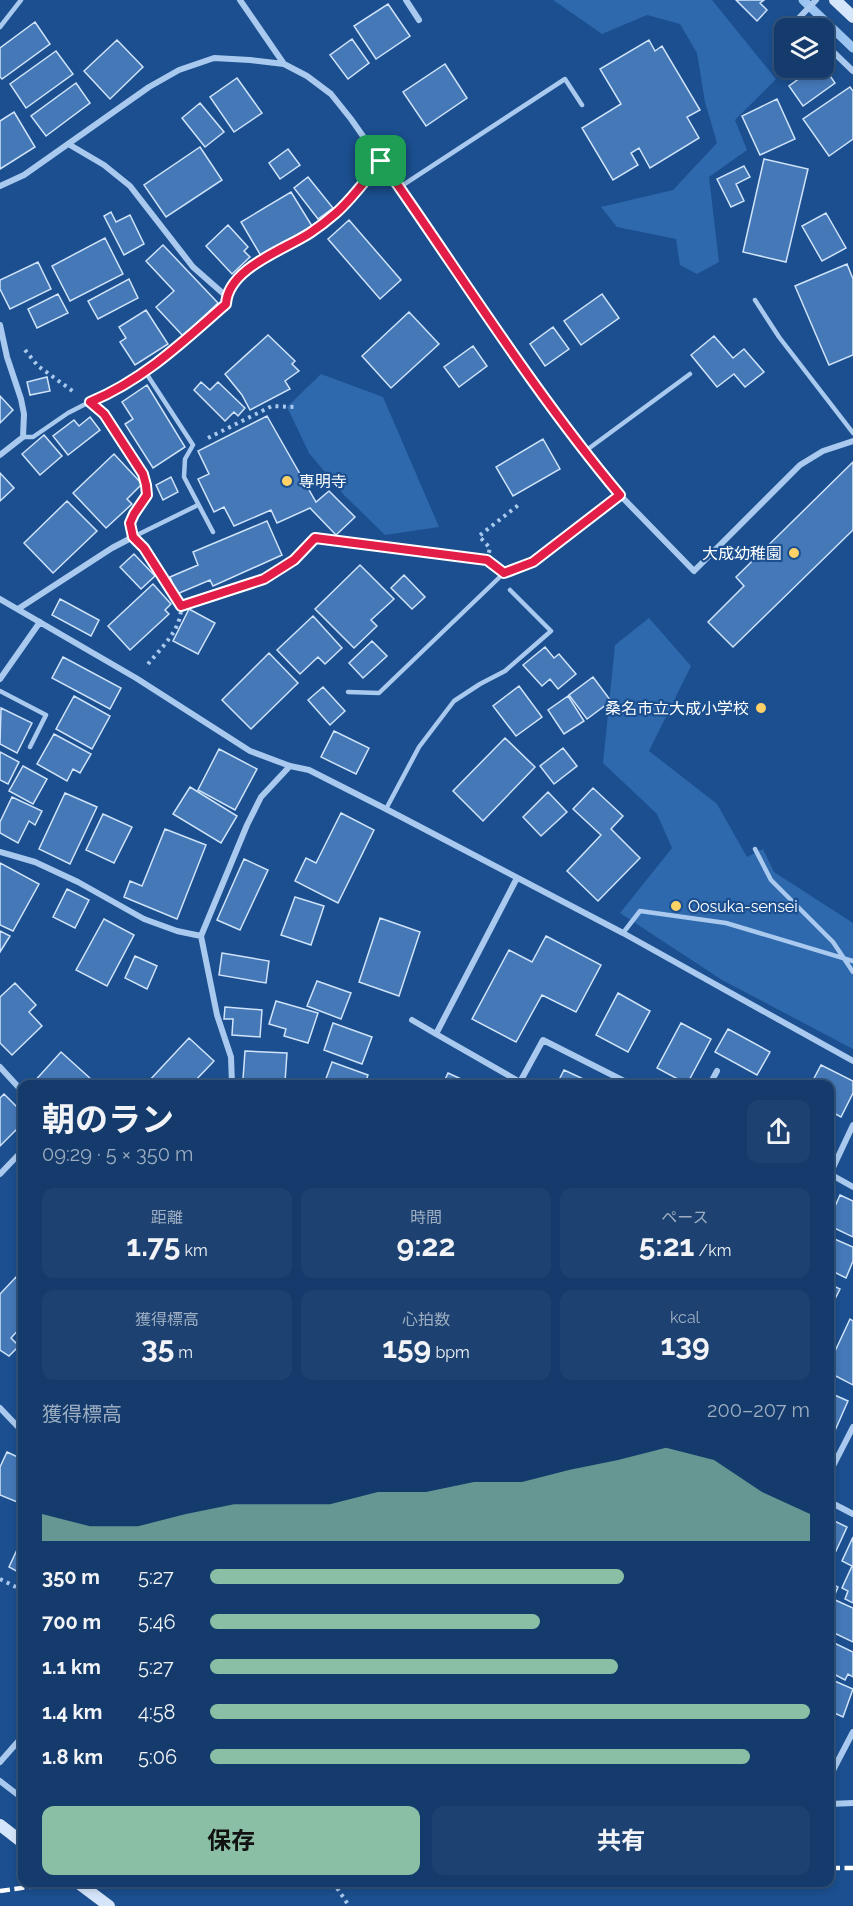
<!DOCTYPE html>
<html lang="ja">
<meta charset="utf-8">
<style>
body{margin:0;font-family:Raleway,"Noto Sans JP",sans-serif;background:#1d4271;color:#f1f3f6;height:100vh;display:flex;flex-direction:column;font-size:22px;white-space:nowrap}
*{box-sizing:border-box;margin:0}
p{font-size:20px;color:#9dadc1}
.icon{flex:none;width:33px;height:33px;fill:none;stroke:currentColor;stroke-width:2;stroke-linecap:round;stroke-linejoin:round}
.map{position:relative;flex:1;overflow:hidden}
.panel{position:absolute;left:18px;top:1080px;width:816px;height:807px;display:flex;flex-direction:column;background:#143b6b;border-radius:12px;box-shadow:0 3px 9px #0003,0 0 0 2px #33557e}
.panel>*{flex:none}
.fabs{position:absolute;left:774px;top:18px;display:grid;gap:12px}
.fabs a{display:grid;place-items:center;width:60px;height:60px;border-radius:12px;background:#143b6b;box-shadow:0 3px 9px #0003,0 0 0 2px #33557e;font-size:30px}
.pin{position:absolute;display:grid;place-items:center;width:51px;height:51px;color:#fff;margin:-26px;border-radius:12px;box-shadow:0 3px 9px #0006}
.round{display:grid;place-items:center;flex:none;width:63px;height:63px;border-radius:12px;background:#1d4271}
.head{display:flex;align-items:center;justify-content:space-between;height:102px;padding:0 24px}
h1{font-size:33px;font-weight:700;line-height:45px}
.metrics{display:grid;grid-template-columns:repeat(3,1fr);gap:9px;height:102px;padding:6px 24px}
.metrics div{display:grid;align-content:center;border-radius:12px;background:#1d4271;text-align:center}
.metrics b{font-size:30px;font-weight:700}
.metrics small{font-size:16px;font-weight:400}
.metrics p{font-size:16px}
.chart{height:168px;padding:12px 24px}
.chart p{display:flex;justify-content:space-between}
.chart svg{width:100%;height:108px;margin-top:6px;fill:#8abfa5;opacity:.7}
.cta{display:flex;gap:12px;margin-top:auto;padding:12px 24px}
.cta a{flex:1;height:69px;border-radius:12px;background:#8abfa5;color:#111;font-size:24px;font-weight:700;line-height:69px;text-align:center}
.cta a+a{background:#1d4271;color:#f1f3f6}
ul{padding:0 24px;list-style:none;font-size:20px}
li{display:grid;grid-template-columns:96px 72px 1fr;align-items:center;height:45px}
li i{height:15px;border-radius:8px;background:#8abfa5}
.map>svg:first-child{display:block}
.green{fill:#2e69ad}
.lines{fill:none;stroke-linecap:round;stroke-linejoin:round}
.stream{stroke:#9cc4f0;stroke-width:9}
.building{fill:#4478b7;stroke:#cfe3fa;stroke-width:1.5}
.path{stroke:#a9c9ee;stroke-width:4;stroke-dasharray:3 4.5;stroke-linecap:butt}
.lane{stroke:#a9c9ee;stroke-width:4.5}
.street{stroke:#a9c9ee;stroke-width:6}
.secondary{stroke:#d6e6fa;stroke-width:12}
.rail{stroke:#fff;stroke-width:4.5;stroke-dasharray:10 4.5;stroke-linecap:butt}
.route-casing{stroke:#fff;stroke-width:12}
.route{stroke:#e11d48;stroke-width:8}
.poi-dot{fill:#ffd166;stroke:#1b4f8f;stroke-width:2}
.labels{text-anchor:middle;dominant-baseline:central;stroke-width:4.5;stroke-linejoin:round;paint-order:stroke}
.poi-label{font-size:16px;fill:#fff;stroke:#1b4f8f;text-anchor:start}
</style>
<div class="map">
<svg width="853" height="1906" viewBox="0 0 853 1906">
<rect width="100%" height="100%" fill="#1b4f8f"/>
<!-- green -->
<path class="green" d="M553,0H712L776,79L735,120L747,150L709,177L719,262L697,274L680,265L676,239L617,227L601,207L673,190L717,143L705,102L697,53L680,24L647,15L602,34Z
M321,374L383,397L439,527L385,535L344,495L309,453L287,407Z
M649,618L691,666L649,751L717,804L747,857L763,849L774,872L853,923V1049L722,980L620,913L672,848L657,814L603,763L615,645Z"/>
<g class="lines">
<!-- stream -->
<path class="stream" d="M803,0L853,48"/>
</g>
<!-- building -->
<path class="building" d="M736,0H764L760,3L767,10L757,21Z
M388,4L410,36L376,59L354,26Z
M35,22L50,44L2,79L0,77V48Z
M352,39L369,63L348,79L330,55Z
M117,40L143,67L110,99L84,71Z
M649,40L655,51L662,46L700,110L687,117L699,138L650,168L639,148L631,153L638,165L613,180L582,128L621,104L600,69Z
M56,51L73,74L26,108L10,84Z
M445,64L467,98L426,126L403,92Z
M824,67L835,83L803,106L789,86L804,75L799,68Z
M237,78L262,113L234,132L210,97Z
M76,83L90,103L46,136L31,116Z
M850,87L853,91V139L829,156L803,119Z
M777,99L795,139L760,155L742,116Z
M200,103L224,132L205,147L182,118Z
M14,112L35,147L0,169V121Z
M200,147L222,180L166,217L144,185Z
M288,149L300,165L280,179L269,163Z
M764,159L808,169L786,262L743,252Z
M744,166L750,177L736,184L744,201L731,207L717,179Z
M308,177L333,208L318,219L294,188Z
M291,192L312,226L261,256L241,222Z
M111,212L116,222L130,215L144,244L124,255L104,216Z
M826,213L846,248L822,261L802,226Z
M349,220L401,280L380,299L328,239Z
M228,225L248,247L244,251L250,257L232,274L206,246Z
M105,238L123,274L70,301L52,266Z
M163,245L218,303L183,336L156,307L174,291L146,261Z
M38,262L51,289L10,309L0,289V280Z
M847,264L853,279V355L829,365L795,286Z
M129,279L138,298L98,319L88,301Z
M58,294L68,313L37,328L28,309Z
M602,294L619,318L581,345L564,321Z
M146,310L168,344L135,365L120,342L126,338L119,327Z
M409,312L439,344L391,388L362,356Z
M553,327L569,349L545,366L530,344Z
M268,335L295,361L292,364L299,371L285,381L290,389L250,410L242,395L225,374Z
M714,336L733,358L744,349L764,372L745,387L734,374L717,387L691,355Z
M473,346L487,366L459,387L444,367Z
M47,377L50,391L30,395L27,382Z
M201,382L210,390L218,382L245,408L238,416L234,412L225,421L194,390Z
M147,385L185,447L153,468L125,424L133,419L122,402Z
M0,396L13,410L0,423Z
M267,416L316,502L329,491L355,517L336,535L310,508L277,523L271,510L234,526L224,507L214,512L198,479L209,474L198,451Z
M90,417L100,430L68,455L53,436L74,420L79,426Z
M44,435L62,456L40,475L22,454Z
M543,439L560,469L513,496L496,467Z
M114,454L142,484L127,499L132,504L106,528L73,493Z
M853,462V530L733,647L708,622L744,586L736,577Z
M0,473L14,488L0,501Z
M171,477L178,492L163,500L156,485Z
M67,501L97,531L53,573L24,543Z
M267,521L282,555L213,586L210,580L177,594L170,577L198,565L193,552Z
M134,554L155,576L141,589L120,567Z
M360,565L394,599L371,620L377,626L354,648L315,609Z
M404,575L425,597L412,609L391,588Z
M153,584L171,604L165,610L169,614L130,650L108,626Z
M60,599L99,620L91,636L52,615Z
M189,609L215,623L198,654L173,641Z
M313,616L342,648L325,664L318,657L300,674L277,650Z
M372,641L387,656L363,678L349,663Z
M545,647L554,658L559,654L576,674L558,689L550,679L542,686L523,665Z
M269,653L298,683L251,729L222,700Z
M63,657L121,688L110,709L52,678Z
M593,677L611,701L587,719L569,695Z
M519,686L542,717L516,736L493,706Z
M323,687L345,711L330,725L308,700Z
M74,696L110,716L92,749L56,729Z
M568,696L584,721L564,734L548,710Z
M1,708L32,723L17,753L0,744Z
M334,731L369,748L356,774L321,757Z
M54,734L91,754L80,773L73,769L67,781L37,764Z
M505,738L535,767L483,821L453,791Z
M563,748L577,766L554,784L540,766Z
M219,749L257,769L235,810L198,790Z
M0,752L19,762L8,784L0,780Z
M23,766L47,779L33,804L9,791Z
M190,787L237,816L221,843L173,814Z
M593,788L623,816L611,829L640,858L598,901L567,871L601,835L573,809Z
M548,792L567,812L541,836L523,817Z
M65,793L97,807L70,864L39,849Z
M12,797L42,811L35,825L29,821L18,843L0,833V822Z
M341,813L374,830L338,903L295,881L306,858L316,863Z
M103,814L132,827L114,863L86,850Z
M165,829L206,845L177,919L124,897L130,881L142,886Z
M244,859L268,870L240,930L217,920Z
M0,863L39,884L13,931L0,925Z
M67,889L89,900L75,928L53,917Z
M295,897L324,906L311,945L281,935Z
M380,918L420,932L399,996L359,982Z
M104,919L134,935L107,986L76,970Z
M0,931L10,936L0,952Z
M546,936L601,965L576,1012L542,995L516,1042L472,1019L509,950L532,962Z
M222,953L269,961L266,983L219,975Z
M135,956L157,966L147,989L125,978Z
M317,981L351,993L341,1019L307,1006Z
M15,983L36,1005L29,1012L42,1026L12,1055L0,1043V997Z
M618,993L650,1011L628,1052L596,1035Z
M276,1001L318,1013L308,1043L284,1036L286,1029L269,1024Z
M225,1007L262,1010L260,1037L232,1035L233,1019H224Z
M333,1023L372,1037L362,1064L324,1050Z
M681,1023L711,1039L687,1084L657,1068Z
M728,1029L770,1052L757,1075L715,1052Z
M189,1038L214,1061L192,1084H149L147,1083Z
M245,1051L287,1053L285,1082L243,1079Z
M61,1052L92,1080L88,1084H32Z
M332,1062L368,1075L365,1084H324Z
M821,1065L853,1081V1093L841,1117L830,1111V1084H811Z
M564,1070L594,1084H557Z
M448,1073L472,1084H443Z
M4,1094L22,1112V1124L0,1146V1098Z
M840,1195L853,1201V1237L830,1226V1218Z
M830,1237L853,1247V1261L846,1278L830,1270Z
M16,1277L22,1283V1326L11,1338L19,1346L9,1356L0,1350V1294Z
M830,1284L840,1289L830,1309Z
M850,1319L853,1321V1385L830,1373V1362Z
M830,1393L848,1401L833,1435L830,1434Z
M7,1452L22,1459V1504L0,1495V1467Z
M830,1519L847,1527L830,1564Z
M853,1537V1603L845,1599L848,1591L842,1588L852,1566L842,1561Z
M22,1539V1574L9,1567Z
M830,1583L838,1587L833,1599L853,1608V1642L830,1631Z
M830,1641L853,1652V1677L848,1674L845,1680L830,1672Z
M830,1679L853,1689L843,1717L830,1711Z"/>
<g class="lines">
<!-- path -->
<path class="path" d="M25,350L38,366L74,392
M104,414L143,474C152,501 140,497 132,519
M208,438L272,406L294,407
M146,550L181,606
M487,560L490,548L479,536L521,503
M148,664C162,647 182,629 181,606L264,579L295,560L315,538L487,560L490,562
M0,1579L22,1590
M333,1882L349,1906"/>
<!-- lane -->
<path class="lane" d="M0,27L21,0
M400,187L565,79L582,105
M755,300L779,337L853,433
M146,373L193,445L185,459L184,477L213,532
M23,437H33L68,413L146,373L179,346L226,304C229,268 284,250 310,233C319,227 327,220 336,213C353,199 367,178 381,161
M584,452L690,374
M133,537L198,505
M0,691L46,715L30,747
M348,692L379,693L504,573
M386,809L419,747L454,701L480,684L505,671L551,631L510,590
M755,849L771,880L833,942L853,972
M623,933L640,911L726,923L853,961"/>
<!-- street -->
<path class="street" d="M240,0L284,64
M406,0L419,20
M808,28L798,19L816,0
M824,43L853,71
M70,145L104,165L130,186L193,267L226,296
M0,186L24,175L149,87L179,70L214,58L250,60L284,64L307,76L331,94L351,119L584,452L620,495L694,571L800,465L823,451L853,441
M0,325L7,357L21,399L24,414L23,437L0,455
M504,573L533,562L620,495
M0,599L136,678L250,751L290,766L309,770L386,809L623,933L853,1061
M18,609L112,548L133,537
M0,679L40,622
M0,852L35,862L78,882L144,919L177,931L201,936
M517,878L436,1034L520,1082L519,1084
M412,1020L436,1034
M0,1067L22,1091
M520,1082L543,1040L630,1084
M232,1084L231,1057L217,1015L201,936L247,825L261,797L290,766
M710,1084L717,1071
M0,1174L22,1151
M830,1174L853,1125
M830,1174L853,1187
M0,1408L22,1431
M830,1472L853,1427
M830,1502L853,1514
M0,1762L22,1737
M830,1776L853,1732
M0,1781L22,1798
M830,1804L853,1803"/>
<!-- secondary -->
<path class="secondary" d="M835,0L853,17
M0,1825L22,1842
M77,1882L109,1906"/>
<!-- rail -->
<path class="rail" d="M830,1868H853
M0,1891L65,1882"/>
</g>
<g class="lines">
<defs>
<path id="route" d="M381,161C460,273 532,390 620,495L533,562L504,573L487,560L315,538L294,560L264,579L181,606L144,548L133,537L130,523L134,514L147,495L146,485L143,474L104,414L90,402C143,380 183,342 226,304C228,268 284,250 310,233C319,227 328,220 336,213C353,198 367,178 381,161Z"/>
</defs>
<!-- route casing -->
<use href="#route" class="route-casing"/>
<!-- route -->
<use href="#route" class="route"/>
</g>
<!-- markers -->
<g class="poi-dot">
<circle cx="287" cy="481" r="6"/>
<circle cx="794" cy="553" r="6"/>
<circle cx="761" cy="708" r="6"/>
<circle cx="676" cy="906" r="6"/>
</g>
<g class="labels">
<!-- poi labels -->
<g class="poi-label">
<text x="299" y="481">専明寺</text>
<text x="782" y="553" text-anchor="end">大成幼稚園</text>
<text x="749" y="708" text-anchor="end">桑名市立大成小学校</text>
<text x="688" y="906">Oosuka-sensei</text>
</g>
</g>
</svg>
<div class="fabs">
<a><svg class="icon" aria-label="layers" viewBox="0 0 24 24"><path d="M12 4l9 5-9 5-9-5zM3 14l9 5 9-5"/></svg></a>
</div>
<div class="pin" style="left:381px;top:161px;background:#1e9e55"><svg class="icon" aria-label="arrive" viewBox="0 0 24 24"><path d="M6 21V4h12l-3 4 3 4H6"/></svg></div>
<section class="panel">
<div class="head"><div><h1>朝のラン</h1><p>09:29 · 5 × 350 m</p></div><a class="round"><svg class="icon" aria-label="share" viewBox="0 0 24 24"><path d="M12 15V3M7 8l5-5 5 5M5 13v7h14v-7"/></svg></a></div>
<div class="metrics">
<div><p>距離</p><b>1.75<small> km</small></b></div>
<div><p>時間</p><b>9:22</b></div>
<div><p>ペース</p><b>5:21<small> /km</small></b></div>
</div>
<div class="metrics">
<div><p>獲得標高</p><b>35<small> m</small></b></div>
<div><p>心拍数</p><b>159<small> bpm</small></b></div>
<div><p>kcal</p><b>139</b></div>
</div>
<div class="chart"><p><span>獲得標高</span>200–207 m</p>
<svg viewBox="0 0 160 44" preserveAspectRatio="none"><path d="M0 44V33L10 38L20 38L30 33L40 29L50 29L60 29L70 24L80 24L90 20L100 20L110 15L120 11L130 6L140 11L150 24L160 33V44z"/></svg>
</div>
<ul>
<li><b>350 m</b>5:27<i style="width:69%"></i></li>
<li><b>700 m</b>5:46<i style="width:55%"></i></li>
<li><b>1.1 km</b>5:27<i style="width:68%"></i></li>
<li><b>1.4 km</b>4:58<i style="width:100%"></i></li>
<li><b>1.8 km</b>5:06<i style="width:90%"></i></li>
</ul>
<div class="cta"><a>保存</a><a>共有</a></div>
</section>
</div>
